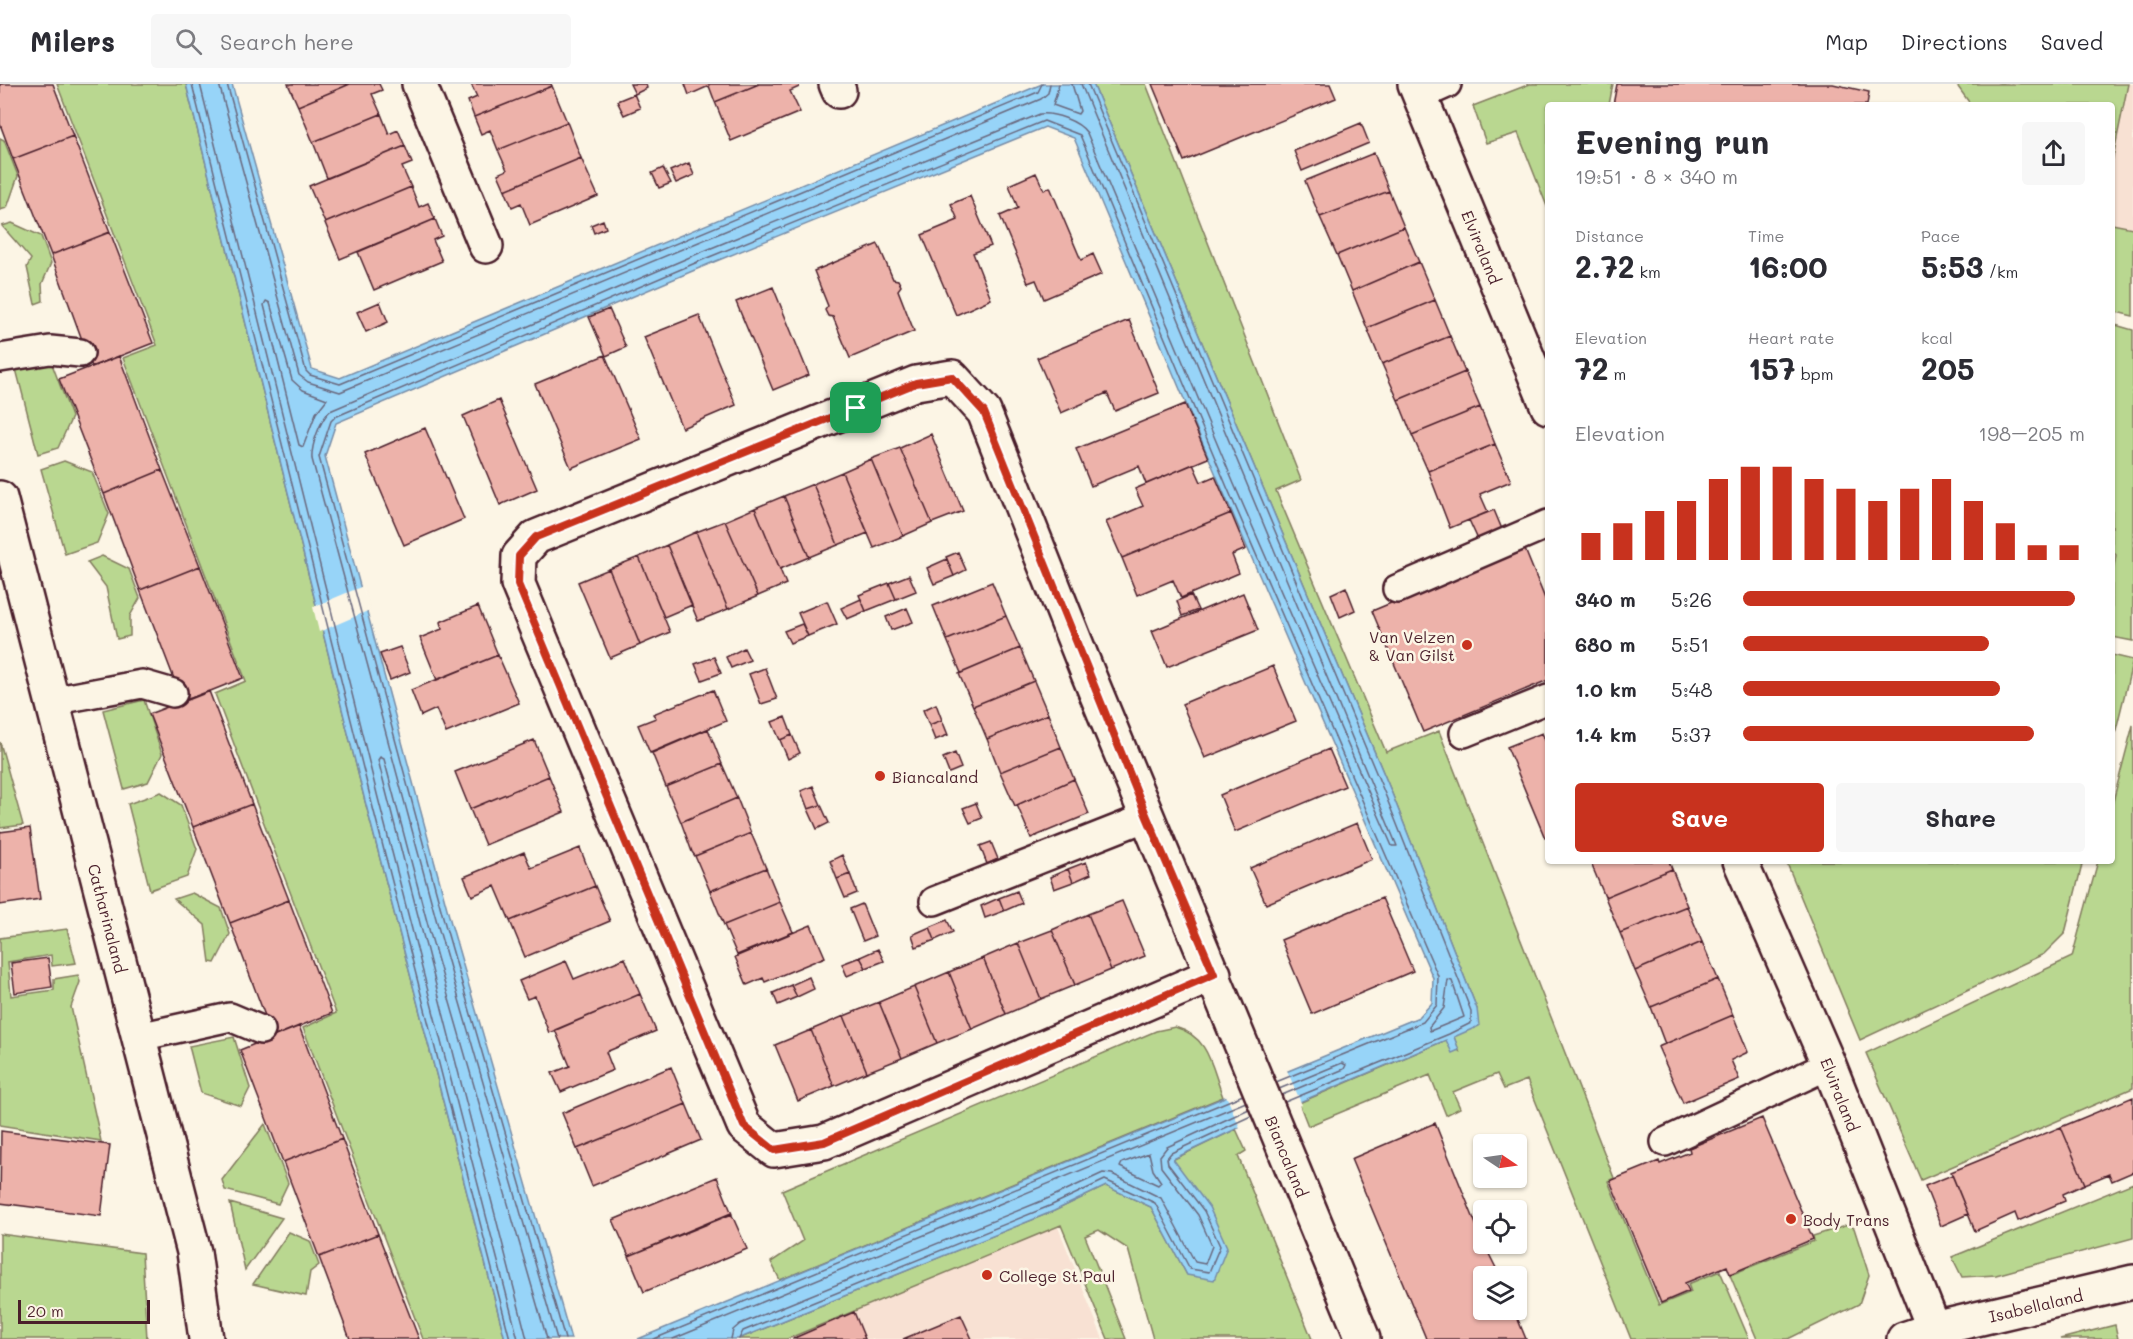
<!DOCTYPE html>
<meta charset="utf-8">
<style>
body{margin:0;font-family:Mali,sans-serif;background:#f7f7f7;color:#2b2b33;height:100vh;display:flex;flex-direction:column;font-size:22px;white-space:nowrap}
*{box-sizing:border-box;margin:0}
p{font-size:20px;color:#7c7c81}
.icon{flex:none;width:33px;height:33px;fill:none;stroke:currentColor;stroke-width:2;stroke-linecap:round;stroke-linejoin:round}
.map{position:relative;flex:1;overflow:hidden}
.details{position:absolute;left:1545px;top:18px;width:570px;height:762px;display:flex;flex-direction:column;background:#fff;border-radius:6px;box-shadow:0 2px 4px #0004}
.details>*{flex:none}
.needle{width:39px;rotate:103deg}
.tools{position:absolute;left:1473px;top:1050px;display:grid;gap:12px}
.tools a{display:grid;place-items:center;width:54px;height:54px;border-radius:6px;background:#fff;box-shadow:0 2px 4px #0004;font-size:30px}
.scale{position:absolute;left:18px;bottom:15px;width:132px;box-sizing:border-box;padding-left:6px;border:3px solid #4a1f2b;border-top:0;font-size:16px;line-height:21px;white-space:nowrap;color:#4a1f2b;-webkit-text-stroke:4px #fcf5e5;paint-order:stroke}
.pin{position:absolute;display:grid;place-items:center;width:51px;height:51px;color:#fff;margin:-26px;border-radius:12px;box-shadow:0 3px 9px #0006}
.round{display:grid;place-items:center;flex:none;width:63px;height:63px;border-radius:6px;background:#f7f7f7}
.head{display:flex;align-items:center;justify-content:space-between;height:102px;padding:0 30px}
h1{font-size:33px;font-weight:700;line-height:45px}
.stats{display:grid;grid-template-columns:repeat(3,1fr);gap:9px;height:102px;padding:6px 30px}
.stats div{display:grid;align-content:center}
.stats b{font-size:30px;font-weight:700}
.stats small{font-size:16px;font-weight:400}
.stats p{font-size:16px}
.chart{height:168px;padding:12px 30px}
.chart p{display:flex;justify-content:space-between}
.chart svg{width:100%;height:108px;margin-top:6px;stroke:#c8321e;stroke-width:6}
.primary-button{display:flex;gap:12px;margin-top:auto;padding:12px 30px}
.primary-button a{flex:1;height:69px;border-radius:6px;background:#c8321e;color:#fff;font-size:24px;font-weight:700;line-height:69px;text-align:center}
.primary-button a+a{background:#f7f7f7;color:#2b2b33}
ul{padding:0 30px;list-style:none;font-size:20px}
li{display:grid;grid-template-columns:96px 72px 1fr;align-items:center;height:45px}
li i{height:15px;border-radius:8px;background:#c8321e}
header{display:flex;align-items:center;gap:36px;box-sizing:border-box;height:84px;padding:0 30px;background:#fff;border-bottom:2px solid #e1e1e2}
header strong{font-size:28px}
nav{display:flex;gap:33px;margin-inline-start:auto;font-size:21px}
.search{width:420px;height:54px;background:#f7f7f7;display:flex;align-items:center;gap:15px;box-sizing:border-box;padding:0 21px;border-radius:6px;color:#7c7c81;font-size:22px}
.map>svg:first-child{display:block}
.built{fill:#f8e1d3}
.green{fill:#b9d790;stroke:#827b5e;stroke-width:1.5}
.water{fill:#97d4f8;stroke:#788ca6;stroke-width:1.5}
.pier{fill:#fcf5e5}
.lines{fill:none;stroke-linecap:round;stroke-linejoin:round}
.shore{stroke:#69677d;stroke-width:1.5}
.building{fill:#edb2aa;stroke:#4a1f2b;stroke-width:1.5}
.service-casing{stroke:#4a1f2b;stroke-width:32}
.minor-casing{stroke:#4a1f2b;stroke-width:38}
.service{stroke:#fcf5e5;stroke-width:27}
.minor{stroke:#fcf5e5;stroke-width:33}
.route-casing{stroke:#fff;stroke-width:12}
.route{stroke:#c8321e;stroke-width:8}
.poi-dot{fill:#c8321e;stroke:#fcf5e5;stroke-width:2}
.labels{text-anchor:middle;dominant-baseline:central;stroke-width:5;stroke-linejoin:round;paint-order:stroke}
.street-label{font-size:16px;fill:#4a1f2b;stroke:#fcf5e5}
.poi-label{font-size:16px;fill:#4a1f2b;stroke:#fcf5e5;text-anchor:start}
</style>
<header>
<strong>Milers</strong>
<div class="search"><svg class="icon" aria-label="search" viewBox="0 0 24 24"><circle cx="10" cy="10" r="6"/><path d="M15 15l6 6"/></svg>Search here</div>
<nav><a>Map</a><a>Directions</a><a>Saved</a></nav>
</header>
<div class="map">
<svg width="2133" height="1255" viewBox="0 0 2133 1255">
<rect width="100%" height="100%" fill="#fcf5e5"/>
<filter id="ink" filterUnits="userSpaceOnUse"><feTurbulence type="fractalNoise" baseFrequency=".0167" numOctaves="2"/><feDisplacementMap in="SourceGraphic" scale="12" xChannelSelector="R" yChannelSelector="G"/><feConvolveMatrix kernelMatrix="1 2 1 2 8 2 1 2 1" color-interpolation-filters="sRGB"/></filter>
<g filter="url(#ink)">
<!-- built -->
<path class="built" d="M2128,0H2133V144L2112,140V78Z
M1052,1128L1103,1255H743L742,1253Z"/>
<!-- green -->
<path class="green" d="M57,0H186L365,717L505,1255H423L303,944L336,929L215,610L246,597L123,274L157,261Z
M1093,0H1146L1301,396L1276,407L1386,668L1439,647L1614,1094L1608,1097L1659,1221L1691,1208L1688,1200L1720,1187L1749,1255H1631L1527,996L1504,1005L1497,990L1453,1008L1460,1024L1446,1031L1430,991L1308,1042L1299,1019L1446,956L1459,967L1454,953L1477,925L1391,707Z
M1530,0H1613L1609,21H1548V125L1518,49L1486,59L1473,22Z
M1956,0H2128L2112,78V21H1971Z
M0,54L4,56L18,92L7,124L0,126Z
M12,139L41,152L51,179L42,200L43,217L35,220L27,183L31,175L2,142Z
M2112,140L2133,144V232L2112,227Z
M2112,240L2133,246V557L2112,553V492L2116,471L2112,467Z
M52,280L72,333L58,364L38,370L16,285Z
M64,377L92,388L109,430L97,459L65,470L41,385Z
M102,472L129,485L140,514L130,532V552L117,555L106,503L87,478Z
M2112,571L2133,576L2112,662Z
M144,616L162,670L148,698L124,705L103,626Z
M2133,641V1004L1921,1096L1866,969L2072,873L2098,777H2112V721Z
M0,658L23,741L0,744Z
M161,708L181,721L197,765L187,793L150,806L128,720Z
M1786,777H2083L2065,849L2044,870L1860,956Z
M192,809L221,824L230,850L215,879L210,878L205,841L174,815Z
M67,845L76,879L52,882L51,871L8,878L11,912L54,906V895L78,891L80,898L71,923L101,1057L0,1041V854Z
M1175,943C1210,953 1211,982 1223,1013L780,1196L771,1178L803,1157L782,1106L1156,947Z
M234,953L250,1004L241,1022L201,1009L189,962Z
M265,1040L288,1099L278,1120L225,1106L222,1096Z
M1236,1045L1246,1067L1238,1072L1312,1255H1153L1128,1165L1099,1146L1085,1152L1126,1255H1108L1061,1141L787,1255H738L1054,1127L1106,1102L1151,1123L1187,1191L1172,1076Z
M2133,1099V1154L1996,1191L1962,1193L1952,1173Z
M230,1119L282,1134L245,1186Z
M1848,1141L1854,1144L1869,1191L1859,1220L1788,1255H1757L1730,1191L1814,1157L1813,1152Z
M289,1148L310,1157L319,1181L310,1188L306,1212L253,1200Z
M0,1150L142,1169L147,1255H0Z
M2115,1241L2118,1255H2060Z"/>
<!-- water -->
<path class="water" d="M186,0H232L312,285L340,294L1042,0H1093L1391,707L1477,925L1479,942L1454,953L1459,966L1452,969L1446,956L1236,1045L1173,1075L1209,1123L1227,1163L1214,1196L1187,1191L1151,1123L1106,1102L1054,1127L738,1255H638L1419,933L1432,919L1433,894L1222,405L1074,54L1045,43L709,180L336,339L325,372L452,843L571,1255H505L365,717Z"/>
<!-- pier -->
<path class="pier" d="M363,502L370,526L319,548L313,523Z
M1286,984L1302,1021L1241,1046L1225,1009Z"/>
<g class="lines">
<!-- shore -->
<path class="shore" d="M192,0L371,716L510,1255
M200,0L378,714L518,1255
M219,0L299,291L308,298L340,308L1041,15L1048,9L1050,0
M227,0L306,287L310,291L340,300L1038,8L1042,0
M1059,0L1053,21L1078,30L1080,27L1072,0
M1088,0L1385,710L1471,927V939L1449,950L1285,1018
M266,217L270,219L292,296L303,306L327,315L316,329L303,363L299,361L264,221Z
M1448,896L1452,897L1464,933L1430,947L1429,943L1444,924Z
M1279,1005L1342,979L1346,981L1344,985L1282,1011
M1149,1069L1153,1086L1161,1098L1158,1101L1120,1083L1122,1079Z
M527,1255L387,711L378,676L380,673L384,675L430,849L547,1255
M557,1255L439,846L312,375C311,362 320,336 330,327L704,167L1040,30C1053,28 1079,37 1087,49L1234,400L1392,762H1397L1081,0
M565,1255L446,844L319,373L331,337L335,333L707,174L1044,37L1080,51L1227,403L1438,892L1437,921L1423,938L1276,998
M654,1255L1243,1011
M673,1255L1246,1018
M731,1255L733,1246L740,1240L1049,1114L1103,1089L1112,1090L1161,1114L1195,1178L1205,1180L1212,1162L1198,1131L1161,1083L1160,1072L1167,1063L1249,1025
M739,1255L743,1247L1052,1121L1105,1096L1155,1119L1190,1185L1209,1188L1220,1162L1204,1127L1168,1080L1167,1074L1171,1069L1251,1032"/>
</g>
<!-- building -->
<path class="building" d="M0,0H53L73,52L13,75L0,40Z
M288,0H350L298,22Z
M350,0H379L382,6L372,10L381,30L313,58L298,22Z
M471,0H551L552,2L474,33L468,17L477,13Z
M630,0H646L647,4L635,10Z
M685,0H759L715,18L709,2L689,11Z
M759,0H798L799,3L790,7L800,28L731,57L715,18Z
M1152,0H1330L1336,14L1184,77Z
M1617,0H1833L1869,8L1867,21H1613Z
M552,2L567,38L498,66L490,46L481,50L474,33Z
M634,10L640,24L624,31L617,17Z
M381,30L389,50L398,46L405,62L327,94L313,58Z
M567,38L581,74L505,106L498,90L507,86L498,66Z
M1361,39L1369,59L1302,87L1294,67Z
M73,52L110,148L51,171L13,75Z
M405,62L412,79L402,83L411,103L325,139L309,102Z
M1374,69L1389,107L1320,133L1305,97Z
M581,74L598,112L530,141L521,119L512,123L505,106Z
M689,79L694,91L676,99L670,87Z
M663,84L671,99L659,104L652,89Z
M1036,89L1044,106L1050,103L1081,176L1093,170L1102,190L1044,215L1036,196L1028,199L1000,132L1018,124L1009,101Z
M411,103L419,123L428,119L435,135L340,175L325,139Z
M1389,107L1404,143L1337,171L1320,133Z
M970,112L991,162L973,169L991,215L956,231L922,151L958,136L951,120Z
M435,135L442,152L433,156L442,177L374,206L358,168Z
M603,136L606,144L594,149L591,141Z
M1404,143L1419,178L1352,207L1337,171Z
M110,148L153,259L92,283L51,171Z
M878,160L893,195L898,196L901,202L898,206L914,247L850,274L833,233L828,232L825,226L828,222L814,187Z
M1419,178L1435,216L1367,244L1352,207Z
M773,203L809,291L773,306L736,218Z
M1435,216L1450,252L1382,280L1367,244Z
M380,218L388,238L366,248L357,228Z
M609,225L626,263L606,272L589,233Z
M699,231L736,321L682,344L644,253Z
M1129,236L1159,309L1115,327L1107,309L1061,329L1037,274Z
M1450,252L1465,288L1398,316L1382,280Z
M605,271L641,355L571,384L535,300Z
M119,272L162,386L104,410L59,295Z
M1465,288L1480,323L1412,351L1398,316Z
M499,316L537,405L500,421L463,332Z
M1185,320L1208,374L1146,400L1139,382L1091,402L1076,365Z
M1480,323L1495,360L1428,387L1412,351Z
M425,344L464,435L404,461L365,370Z
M931,350L963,427L932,439L900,364Z
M1495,360L1511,397L1480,410L1488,428L1450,444L1428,387Z
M900,364L932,439L903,452L871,375Z
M871,375L903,452L874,464L842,388Z
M1193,380L1201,398L1215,392L1231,429L1122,474L1106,438L1143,422L1135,405Z
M162,386L200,482L140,506L104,410Z
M842,388L868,449L838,461L813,400Z
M813,400L838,461L809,473L784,412Z
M784,412L809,473L780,485L755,424Z
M755,424L786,500L758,512L725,437Z
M1494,426L1504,450L1480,460L1469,436Z
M1231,429L1246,465L1232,471L1239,489L1181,514L1173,496L1137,511L1122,474Z
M725,437L758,512L728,525L696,448Z
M696,448L728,525L698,537L667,461Z
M667,461L692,521L664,533L639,473Z
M1524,463L1548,522V596L1423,648L1372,527Z
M958,468L966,486L954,492L946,473Z
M639,473L670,548L640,561L609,485Z
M947,475L954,492L934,500L927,484Z
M200,482L243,594L183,618L140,506Z
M609,485L640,561L610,574L578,498Z
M909,491L916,507L896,515L889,499Z
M992,498L1006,532L947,556L933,522Z
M889,499L896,515L866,527L859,511Z
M1346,503L1355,526L1340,533L1331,510Z
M1243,509L1258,546L1167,583L1152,547Z
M1191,511L1198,526L1182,532L1177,517Z
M861,515L866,527L847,535L841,524Z
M827,517L837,540L808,552L798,529Z
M478,522L498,571L437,596L420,554L442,545L440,538Z
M907,524L913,538L891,546L886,533Z
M1006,532L1020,564L961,589L947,556Z
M802,540L808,552L790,559L784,547Z
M400,563L410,588L390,596L380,570Z
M744,564L750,576L731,584L726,573Z
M1020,564L1034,597L973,622L959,590Z
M498,571L519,619L446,649L436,625L421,632L411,606Z
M714,573L721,589L702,596L695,580Z
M1273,582L1296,637L1205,674L1182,620Z
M765,584L777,615L761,620L749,590Z
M1034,597L1048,630L987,655L973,622Z
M713,606L726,637L650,669L638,641L656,634L653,630Z
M209,607L252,720L193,743L149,630Z
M936,620L942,636L929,641L923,626Z
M1048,630L1061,663L1000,688L987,655Z
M785,633L792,651L780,656L772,638Z
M942,636L948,651L935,656L929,641Z
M708,645L722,680L666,703L652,669Z
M1542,649L1548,663V753L1545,754L1507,663Z
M792,651L800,669L788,675L780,656Z
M534,656L549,692L470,725L455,688Z
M1061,663L1074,695L1015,722L1000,688Z
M1329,665L1345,702L1235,748L1220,711Z
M955,669L961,684L949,689L943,674Z
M722,680L737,714L681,738L666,703Z
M549,692L564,728L485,761L470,725Z
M1074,695L1089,730L1031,754L1017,721Z
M813,702L821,721L808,725L801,707Z
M737,714L751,749L695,772L692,768L681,738Z
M976,719L982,734L970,739L963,724Z
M252,720L289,816L230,839L193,743Z
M821,721L829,739L817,745L808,725Z
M1357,739L1372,775L1266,820L1250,784Z
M30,744L40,815L0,821V748Z
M751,749L766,784L710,807L695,772Z
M991,758L998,775L987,780L980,762Z
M580,764L595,802L510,837L495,802L472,812L464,793L524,768L531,784Z
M842,771L850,790L837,795L830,777Z
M1590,777H1669L1672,785L1605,813Z
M1086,778L1091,790L1073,798L1068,785Z
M766,784L780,818L724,841L710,807Z
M1068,785L1073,798L1054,805L1050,793Z
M1672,785L1687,822L1620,849L1605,813Z
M850,790L857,809L845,814L837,795Z
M595,802L610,837L525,873L510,837Z
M1017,807L1022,819L1004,827L999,814Z
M999,814L1004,827L985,834L981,822Z
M1382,814L1413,887L1312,930L1281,856Z
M289,816L332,929L273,953L230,839Z
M1122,817L1145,872L1111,886L1088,830Z
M780,818L793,848L737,871L724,841Z
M862,820L875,852L863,857L850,825Z
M1687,822L1702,858L1635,887L1620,849Z
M1088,830L1111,886L1075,901L1052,846Z
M947,836L953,848L935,856L930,843Z
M811,841L825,873L765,898L763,894L747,901L735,873Z
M930,843L935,856L916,863L912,851Z
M1052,846L1075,901L1041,915L1018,859Z
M1702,858L1718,895L1651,923L1635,887Z
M1018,859L1041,915L1006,930L983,874Z
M878,865L884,877L866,884L860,873Z
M860,873L866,884L847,892L842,880Z
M48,874L52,903L15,909L11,879Z
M625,874L640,910L549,949L535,912L527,915L519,897L566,877L574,895Z
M983,874L1006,930L972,945L949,888Z
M949,888L972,945L937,959L914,903Z
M809,893L814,905L797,913L791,901Z
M1718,895L1733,931L1665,960L1651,923Z
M791,901L797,913L778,921L773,909Z
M914,903L937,959L902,974L879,918Z
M640,910L656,947L606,968L613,986L561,1008L552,989L570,982L555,946Z
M879,918L902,974L867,988L844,932Z
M1733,931L1748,968L1731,976L1739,995L1683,1019L1658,963Z
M844,932L867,988L834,1002L811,946Z
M299,942L342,1055L283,1078L240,966Z
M811,946L834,1002L798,1017L775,961Z
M671,983L686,1020L577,1065L562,1029Z
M2133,1013V1088L2112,1097L2109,1090L2085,1100L2061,1043Z
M686,1020L701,1056L592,1102L577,1065Z
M1762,1034L1813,1155L1730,1190L1727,1182L1685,1199L1689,1207L1661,1219L1610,1097L1659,1077L1660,1080L1690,1068L1689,1064Z
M1435,1039L1484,1160L1500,1192H1484V1226H1514L1526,1255H1426L1425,1252L1351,1075Z
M2061,1043L2085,1100L2063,1110L2065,1117L2018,1137L2015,1129L1975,1147L1951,1088Z
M1,1047L110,1061L101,1132L0,1119Z
M342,1055L378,1150L319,1173L283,1078Z
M1952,1091L1968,1130L1941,1142L1925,1102Z
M717,1093L732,1130L629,1172L613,1136Z
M731,1129L747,1165L644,1208L629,1172Z
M378,1150L419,1255H350L319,1173Z
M854,1228L865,1255H792Z
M961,1231L972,1255H903Z"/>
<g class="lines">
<defs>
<path id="service" d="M1420,12L1447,0
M0,274L50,266L80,269
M1397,505L1548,440
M52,617L142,600L173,609
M1464,649L1548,615
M934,817L1147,733
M139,953L230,933L261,946
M1665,1058L1829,981"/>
<g id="minor">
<path d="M419,0L486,162"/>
<path d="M836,0L839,7"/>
<path id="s1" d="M1415,0L1548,323"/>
<path id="s2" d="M0,414L194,1168L206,1255"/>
<path id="s3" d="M1740,777L1829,981L1934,1245"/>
<path id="s4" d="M1214,890L824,1058L774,1066L744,1042L518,500L519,472L536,453L916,299L952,293L984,328L1089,592L1363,1255"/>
<path id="s5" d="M1904,1255L1934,1245L2133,1198"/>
</g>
</defs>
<!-- service casing -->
<use href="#service" class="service-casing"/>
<!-- minor casing -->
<use href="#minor" class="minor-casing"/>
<!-- service -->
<use href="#service" class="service"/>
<!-- minor -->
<use href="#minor" class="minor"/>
</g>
</g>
<g class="lines" filter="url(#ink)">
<defs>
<path id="route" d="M952,293L984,328L1147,733L1214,890L824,1058L774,1066L744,1042L518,500L519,472L536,453L916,299Z"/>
</defs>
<!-- route casing -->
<use href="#route" class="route-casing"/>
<!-- route -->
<use href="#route" class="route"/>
</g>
<!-- markers -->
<g class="poi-dot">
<circle cx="1467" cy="561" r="6"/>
<circle cx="880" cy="692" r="6"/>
<circle cx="1791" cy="1135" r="6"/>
<circle cx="987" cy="1191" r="6"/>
</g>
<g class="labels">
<!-- street labels -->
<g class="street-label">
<text stroke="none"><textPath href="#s1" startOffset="176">Elviraland</textPath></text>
<text stroke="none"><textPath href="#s2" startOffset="434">Catharinaland</textPath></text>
<text stroke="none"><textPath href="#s3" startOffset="254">Elviraland</textPath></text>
<text stroke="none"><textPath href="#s4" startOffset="2452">Biancaland</textPath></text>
<text stroke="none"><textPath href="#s5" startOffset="136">Isabellaland</textPath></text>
</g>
<!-- poi labels -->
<g class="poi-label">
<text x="1455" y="552" text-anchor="end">Van Velzen<tspan x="1455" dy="18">&amp; Van Gilst</tspan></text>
<text x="892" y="692">Biancaland</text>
<text x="1803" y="1135">Body Trans</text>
<text x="999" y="1191">College St.Paul</text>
</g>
</g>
</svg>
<div class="tools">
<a><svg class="needle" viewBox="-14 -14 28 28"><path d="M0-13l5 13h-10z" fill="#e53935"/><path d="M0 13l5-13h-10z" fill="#7c7c81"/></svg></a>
<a><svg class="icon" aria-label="locate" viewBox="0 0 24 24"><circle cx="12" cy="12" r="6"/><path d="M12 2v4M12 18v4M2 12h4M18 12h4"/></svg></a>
<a><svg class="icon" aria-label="layers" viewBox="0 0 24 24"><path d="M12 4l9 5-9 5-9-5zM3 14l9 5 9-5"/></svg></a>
</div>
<div class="scale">20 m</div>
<div class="pin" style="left:856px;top:324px;background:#1e9e55"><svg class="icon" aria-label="arrive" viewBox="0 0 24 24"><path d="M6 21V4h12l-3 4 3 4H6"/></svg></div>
<section class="details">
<div class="head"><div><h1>Evening run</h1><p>19:51 · 8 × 340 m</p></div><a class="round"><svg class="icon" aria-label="share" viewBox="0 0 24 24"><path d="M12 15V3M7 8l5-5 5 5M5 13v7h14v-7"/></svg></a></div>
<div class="stats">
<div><p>Distance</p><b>2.72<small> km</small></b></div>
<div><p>Time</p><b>16:00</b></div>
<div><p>Pace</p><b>5:53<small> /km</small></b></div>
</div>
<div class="stats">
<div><p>Elevation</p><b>72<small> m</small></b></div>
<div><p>Heart rate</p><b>157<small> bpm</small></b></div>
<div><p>kcal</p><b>205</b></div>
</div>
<div class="chart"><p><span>Elevation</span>198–205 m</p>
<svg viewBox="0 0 160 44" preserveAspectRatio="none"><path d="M5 44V33M15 44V29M25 44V24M35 44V20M45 44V11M55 44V6M65 44V6M75 44V11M85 44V15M95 44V20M105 44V15M115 44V11M125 44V20M135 44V29M145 44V38M155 44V38"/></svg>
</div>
<ul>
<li><b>340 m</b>5:26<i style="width:97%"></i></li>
<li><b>680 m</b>5:51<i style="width:72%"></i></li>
<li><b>1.0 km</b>5:48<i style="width:75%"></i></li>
<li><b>1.4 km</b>5:37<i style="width:85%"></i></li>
</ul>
<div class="primary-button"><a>Save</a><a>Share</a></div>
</section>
</div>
